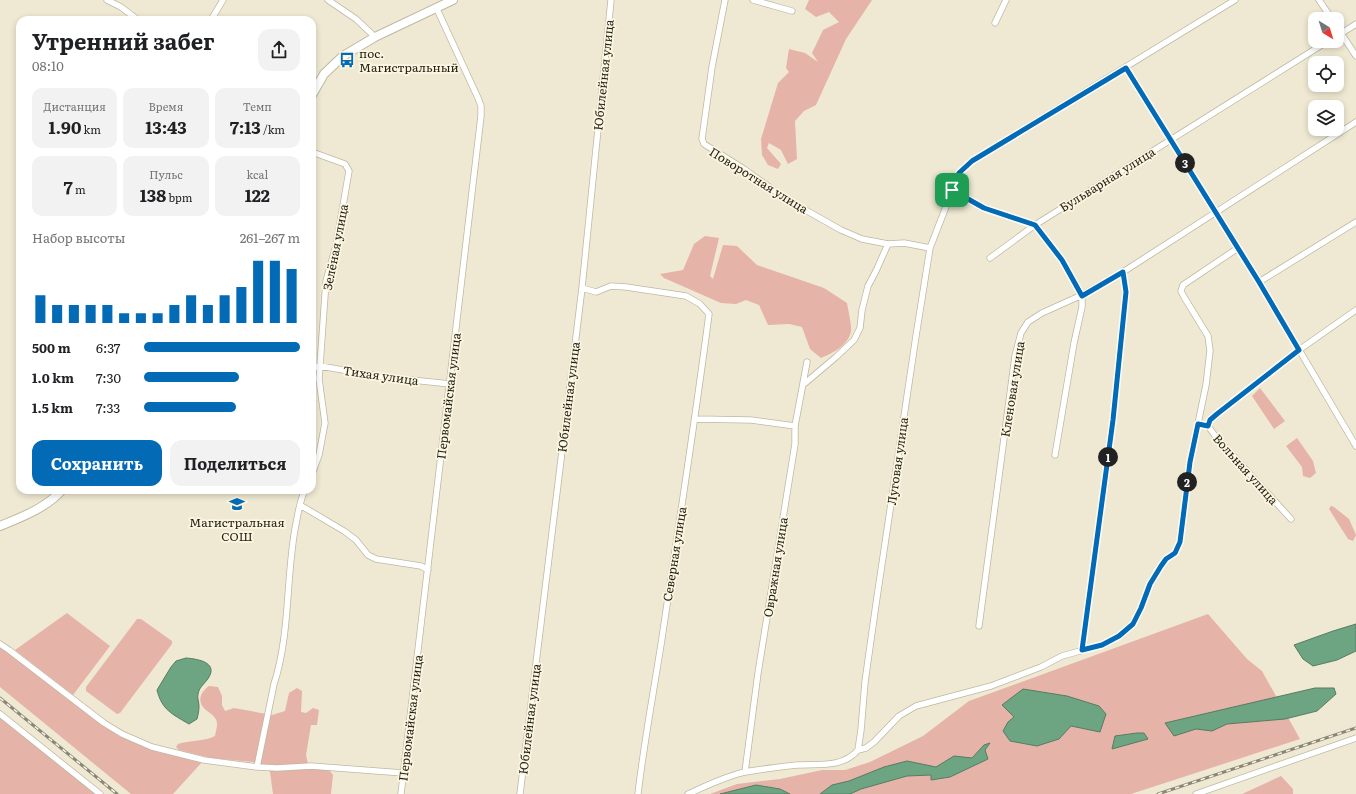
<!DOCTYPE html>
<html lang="ru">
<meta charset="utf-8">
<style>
body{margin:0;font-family:Literata,serif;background:#f2f2f2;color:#202124;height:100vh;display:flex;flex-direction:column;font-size:15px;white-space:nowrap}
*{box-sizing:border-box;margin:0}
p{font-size:13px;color:#757577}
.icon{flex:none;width:22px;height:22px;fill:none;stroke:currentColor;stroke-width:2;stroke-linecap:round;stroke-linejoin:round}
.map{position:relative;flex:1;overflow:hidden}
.sheet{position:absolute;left:16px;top:16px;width:300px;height:478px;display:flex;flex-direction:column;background:#fff;border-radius:12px;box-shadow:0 2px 6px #0003}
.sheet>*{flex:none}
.needle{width:26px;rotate:142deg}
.fabs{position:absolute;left:1308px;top:12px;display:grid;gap:8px}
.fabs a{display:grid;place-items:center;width:36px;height:36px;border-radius:8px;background:#fff;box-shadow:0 2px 6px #0003;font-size:20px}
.pin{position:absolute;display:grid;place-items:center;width:34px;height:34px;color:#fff;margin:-17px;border-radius:8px;box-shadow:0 2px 6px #0006}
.km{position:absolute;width:20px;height:20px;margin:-10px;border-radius:50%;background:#222;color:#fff;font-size:11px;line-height:20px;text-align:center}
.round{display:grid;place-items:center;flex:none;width:42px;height:42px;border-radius:12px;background:#f2f2f2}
.headline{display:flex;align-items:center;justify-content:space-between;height:68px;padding:0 16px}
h1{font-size:22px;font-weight:700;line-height:30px}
.figures{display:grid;grid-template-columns:repeat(3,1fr);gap:6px;height:68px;padding:4px 16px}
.figures div{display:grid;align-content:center;border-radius:10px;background:#f2f2f2;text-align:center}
.figures b{font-size:17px;font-weight:700}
.figures small{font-size:11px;font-weight:400}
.figures p{font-size:11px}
.chart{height:112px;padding:8px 16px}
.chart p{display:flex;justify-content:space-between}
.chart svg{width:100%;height:72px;margin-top:4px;stroke:#036ab6;stroke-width:6}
.action{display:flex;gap:8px;margin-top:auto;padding:8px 16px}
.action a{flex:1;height:46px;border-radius:12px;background:#036ab6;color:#fff;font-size:16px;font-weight:700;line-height:46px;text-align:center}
.action a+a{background:#f2f2f2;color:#202124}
ul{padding:0 16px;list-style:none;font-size:13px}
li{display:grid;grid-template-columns:64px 48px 1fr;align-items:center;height:30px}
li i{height:10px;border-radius:5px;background:#036ab6}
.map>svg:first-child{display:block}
.green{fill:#e5b3a8}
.water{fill:#6da482;stroke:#567c62}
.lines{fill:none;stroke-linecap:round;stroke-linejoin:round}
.street-casing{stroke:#beb8a2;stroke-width:7}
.secondary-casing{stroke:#beb8a2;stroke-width:10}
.street{stroke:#fff;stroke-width:5.5}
.secondary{stroke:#fff;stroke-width:8}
.rail-casing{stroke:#8a8677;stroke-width:3}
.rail{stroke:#fcf6e0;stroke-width:1.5;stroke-dasharray:4.5;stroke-linecap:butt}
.route-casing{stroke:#fff;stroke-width:8}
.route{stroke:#036ab6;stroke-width:5}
.labels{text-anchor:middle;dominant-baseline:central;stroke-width:3.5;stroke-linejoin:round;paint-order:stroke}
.poi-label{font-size:12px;fill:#201e16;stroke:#fcf6e0;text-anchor:start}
.street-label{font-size:12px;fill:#201e16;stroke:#fcf6e0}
</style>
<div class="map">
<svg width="1356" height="794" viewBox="0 0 1356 794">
<rect width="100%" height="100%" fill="#efe9d3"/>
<!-- green -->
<path class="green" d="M809,0H872L846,39L816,105L804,111L795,121L797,159L788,164L781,150L769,143L767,148L781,164L778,169L768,165L762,155L761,139L778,83L789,72L786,68L789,49L805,53L818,62L812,53L823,30L839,22L829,12L816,17L805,9Z
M705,236L719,238L710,276L713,279L723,245L737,246L757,265L824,288L847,303C848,310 852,325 851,332C847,346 833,353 821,358L810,349L802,327L789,324L768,325L759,305L746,300L736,304L721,303L664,278L660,274L683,270L694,244Z
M1260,388L1285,421L1274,429L1252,396Z
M1297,438L1313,461L1316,473L1310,478L1303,476L1302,467L1286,446Z
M1331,506L1334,507L1349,519L1356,535L1353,541L1348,539L1329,509Z
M67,613L110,646L73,695L15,650Z
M1208,614L1247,659L1262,671L1300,739L1131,794H710L737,784L780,779L822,770H845L870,762L923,736L969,701Z
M137,619H141L172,641V644L120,713L117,714L86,691V687Z
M0,644L122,734L152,747L204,760L173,794H131L0,687Z
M209,686L218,687L222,696V705L225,711L234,708L272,715L285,711L289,693L297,688L302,691L301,712L306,713L313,708L319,710L317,725H311L306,755L308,764L315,769H323L330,771L333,775L331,794H273L270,772L262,765L253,762L211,758L179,750L176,747L178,744C190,740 203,742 215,736C216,730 219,723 215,718C212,713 206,711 203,707C197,699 202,691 209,686Z
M0,710L103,794H0Z
M1281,776L1293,789V794H1242Z"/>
<!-- water -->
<path class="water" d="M1356,624V651L1337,660L1313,666L1303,659L1294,645L1333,631Z
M186,658C199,659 220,663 207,680C203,685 199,688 198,694C197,698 199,702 199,706C199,711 198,715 197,719L189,724C172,714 162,710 157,690L171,667L176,661Z
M1315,688H1334L1336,694L1317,711L1285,719L1227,724L1212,731L1196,729L1174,736L1165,723Z
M1023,689L1067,696L1099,706L1106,714L1100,732L1071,726L1059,739L1037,746L1010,741L1003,731L1008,722L1014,717L1002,705Z
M1137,733H1144L1148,739L1112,749L1115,736Z
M990,743L985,750L988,759L950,777L931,780V775L907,776L861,789L850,794H820L832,785L849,781L884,767L907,761L936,767L954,756L972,758L984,745Z
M756,785L780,789L790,794H720Z"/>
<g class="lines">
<defs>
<path id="street" d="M107,0L121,7L138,20
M328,0L356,19L375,37
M725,0L712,67L702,139L704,144L744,169L786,199L841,230L862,239L888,244L904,243L930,248
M753,0L792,11
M1319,0L1332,19
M211,20L223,0
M995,23L1006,0
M1337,27L1356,56
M1337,36L1356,24
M1126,68L1259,282L1356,446
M312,152L345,164L349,171L336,246L326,281L319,379L325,423L319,455L312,474
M951,190L985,208L1035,225L1062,260L1082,295V307L1074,343L1055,455
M990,258L1035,225L1328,41
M1259,282L1356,222
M582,288L596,292L611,286L626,287L686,296L700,304L709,314C695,422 678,530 662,638C654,690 644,742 638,794
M312,368L320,366L384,377L450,384
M804,384L836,357L854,340L860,328L862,310L868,286L876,271L888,244
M695,419L751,420L795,426
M1198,424L1208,426L1216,437L1291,519
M1208,426L1210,420L1217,414L1299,350L1356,310
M300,505L344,531L356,540L368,555L376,559L421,566L428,570
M979,626L1015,356L1021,333L1028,322L1042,313L1082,295L1123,272L1356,122
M0,644L9,650L104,723L122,734L152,747L204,760L257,767L277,768L311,766L403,773
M1082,650L1113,420L1126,292L1123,272
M0,714L100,794
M858,750L866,748L874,742L899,716L916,706L991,686L1041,667L1062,656L1102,645L1119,636L1133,624L1141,608L1150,584L1161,566L1166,559L1175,553L1180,542L1190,462L1206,385L1210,351L1208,336L1184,297L1181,291L1183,285L1238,248
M257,767L274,684C290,635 286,579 295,529C298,515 299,502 305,490
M745,772L758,673L795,444V426L807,362
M401,794L481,116V106L478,98L436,7
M520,794L582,288L611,0
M688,794C706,786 726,776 745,772C762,769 780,767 797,765C818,764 843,768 858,750L861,730L865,682L876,604L916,336L930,248L959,173L972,161L1235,0
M1196,794L1356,738"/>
<path id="secondary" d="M312,95L324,74L343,56L375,37L453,0
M0,526C22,517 46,508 62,490"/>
</defs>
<!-- street casing -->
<use href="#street" class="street-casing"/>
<!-- secondary casing -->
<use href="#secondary" class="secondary-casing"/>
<!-- street -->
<use href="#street" class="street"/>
<!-- secondary -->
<use href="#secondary" class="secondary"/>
<defs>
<path id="rail" d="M0,698L117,794
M1158,794L1356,728"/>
</defs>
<!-- rail casing -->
<use href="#rail" class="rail-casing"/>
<!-- rail -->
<use href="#rail" class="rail"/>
</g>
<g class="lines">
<defs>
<path id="route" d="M1126,68L1259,282L1299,350L1217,414L1210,420L1208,426L1198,424L1190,462L1180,542L1175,553L1166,559L1161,566L1150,584L1141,608L1133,624L1119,636L1102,645L1082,650L1113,420L1126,292L1123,272L1082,296L1062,260L1035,225L984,208L952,190L959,173L972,161Z"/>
</defs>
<!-- route casing -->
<use href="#route" class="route-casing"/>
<!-- route -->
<use href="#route" class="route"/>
</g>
<!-- icons -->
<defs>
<symbol id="bus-bare" viewBox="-9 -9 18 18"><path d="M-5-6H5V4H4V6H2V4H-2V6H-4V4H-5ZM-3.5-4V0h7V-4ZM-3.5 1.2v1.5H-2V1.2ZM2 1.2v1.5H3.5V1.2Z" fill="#036ab6" stroke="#fcf6e0" stroke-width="2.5" paint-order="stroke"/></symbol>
<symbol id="school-bare" viewBox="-9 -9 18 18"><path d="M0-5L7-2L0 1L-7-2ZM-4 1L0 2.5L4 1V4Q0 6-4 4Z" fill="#036ab6" stroke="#fcf6e0" stroke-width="2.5" paint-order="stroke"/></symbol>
</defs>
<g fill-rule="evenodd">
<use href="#bus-bare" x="336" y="49" width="22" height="22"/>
<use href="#school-bare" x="226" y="493" width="22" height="22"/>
</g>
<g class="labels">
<!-- poi labels -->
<g class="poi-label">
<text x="359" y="53">пос.<tspan x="359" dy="14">Магистральный</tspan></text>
<text x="237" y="522" text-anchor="middle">Магистральная<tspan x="237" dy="14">СОШ</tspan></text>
</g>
<!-- street labels -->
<g class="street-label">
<text transform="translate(603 75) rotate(-84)">Юбилейная улица</text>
<text transform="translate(1107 179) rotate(-32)">Бульварная улица</text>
<text transform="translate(759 180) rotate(32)">Поворотная улица</text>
<text transform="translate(335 247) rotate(-79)">Зелёная улица</text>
<text transform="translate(381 375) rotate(8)">Тихая улица</text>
<text transform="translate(1012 389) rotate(-81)">Кленовая улица</text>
<text transform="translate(448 396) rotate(-83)">Первомайская улица</text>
<text transform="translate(568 397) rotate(-83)">Юбилейная улица</text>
<text transform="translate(897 461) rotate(-82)">Луговая улица</text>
<text transform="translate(1246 469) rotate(48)">Вольная улица</text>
<text transform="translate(674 554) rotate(-81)">Северная улица</text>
<text transform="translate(775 567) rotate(-81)">Овражная улица</text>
<text transform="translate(410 718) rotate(-83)">Первомайская улица</text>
<text transform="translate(529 719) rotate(-83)">Юбилейная улица</text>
</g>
</g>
</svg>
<div class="fabs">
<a><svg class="needle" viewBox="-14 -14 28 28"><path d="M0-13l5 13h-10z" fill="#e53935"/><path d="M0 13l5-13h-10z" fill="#757577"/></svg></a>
<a><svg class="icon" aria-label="locate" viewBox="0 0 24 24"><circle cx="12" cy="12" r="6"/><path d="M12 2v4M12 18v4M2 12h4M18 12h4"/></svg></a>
<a><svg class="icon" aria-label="layers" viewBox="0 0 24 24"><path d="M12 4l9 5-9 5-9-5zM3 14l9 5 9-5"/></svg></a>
</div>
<div class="pin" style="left:952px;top:190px;background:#1e9e55"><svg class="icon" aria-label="arrive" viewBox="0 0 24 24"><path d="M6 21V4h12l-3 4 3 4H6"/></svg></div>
<b class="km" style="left:1108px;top:457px">1</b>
<b class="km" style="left:1187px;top:482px">2</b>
<b class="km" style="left:1185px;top:163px">3</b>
<section class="sheet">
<div class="headline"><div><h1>Утренний забег</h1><p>08:10</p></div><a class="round"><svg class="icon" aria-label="share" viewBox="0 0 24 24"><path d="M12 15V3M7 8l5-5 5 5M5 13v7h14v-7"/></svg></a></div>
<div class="figures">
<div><p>Дистанция</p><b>1.90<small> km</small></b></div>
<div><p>Время</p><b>13:43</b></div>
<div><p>Темп</p><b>7:13<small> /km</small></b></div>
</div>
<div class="figures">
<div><b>7<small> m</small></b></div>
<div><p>Пульс</p><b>138<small> bpm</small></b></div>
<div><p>kcal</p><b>122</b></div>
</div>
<div class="chart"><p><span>Набор высоты</span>261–267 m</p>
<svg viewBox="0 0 160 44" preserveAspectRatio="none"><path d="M5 44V27M15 44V33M25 44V33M35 44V33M45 44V33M55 44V38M65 44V38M75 44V38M85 44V33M95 44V27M105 44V33M115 44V27M125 44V22M135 44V6M145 44V6M155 44V11"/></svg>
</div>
<ul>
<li><b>500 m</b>6:37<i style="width:100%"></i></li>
<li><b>1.0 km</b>7:30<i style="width:61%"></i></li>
<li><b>1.5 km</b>7:33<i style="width:59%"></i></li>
</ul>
<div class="action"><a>Сохранить</a><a>Поделиться</a></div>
</section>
</div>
